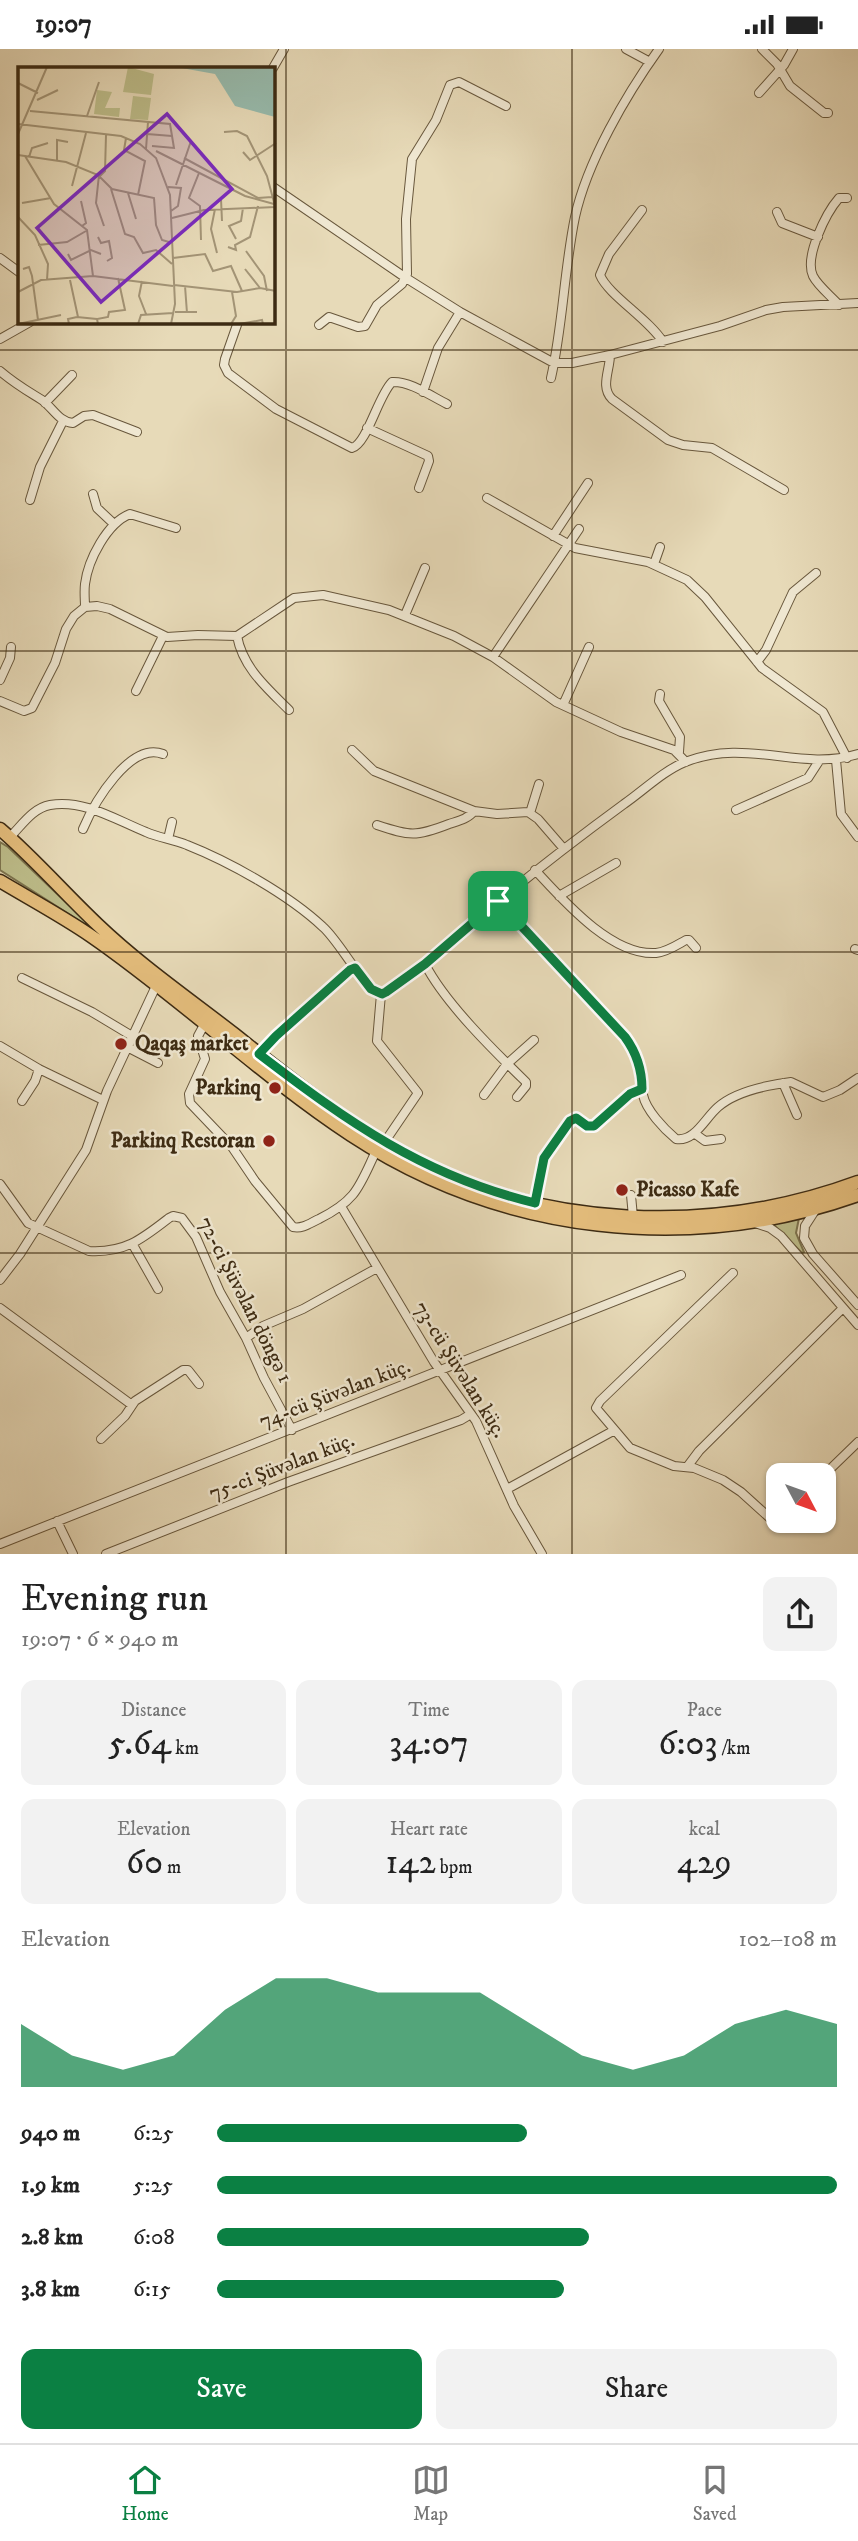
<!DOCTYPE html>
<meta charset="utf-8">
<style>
body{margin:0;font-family:"IM FELL DW Pica",serif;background:#f2f2f2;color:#222;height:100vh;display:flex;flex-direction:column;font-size:26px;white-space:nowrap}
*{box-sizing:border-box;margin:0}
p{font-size:23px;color:#767676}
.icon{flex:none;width:38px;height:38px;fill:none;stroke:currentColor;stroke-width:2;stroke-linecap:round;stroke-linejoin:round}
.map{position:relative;height:1505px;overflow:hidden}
.details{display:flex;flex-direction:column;background:#fff;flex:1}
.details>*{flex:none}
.needle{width:46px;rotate:131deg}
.controls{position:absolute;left:766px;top:1414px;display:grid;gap:14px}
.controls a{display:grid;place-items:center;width:70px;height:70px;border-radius:14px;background:#fff;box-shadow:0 2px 5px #0004;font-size:35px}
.pin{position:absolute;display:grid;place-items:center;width:60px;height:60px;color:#fff;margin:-30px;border-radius:14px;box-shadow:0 4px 10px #0006}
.round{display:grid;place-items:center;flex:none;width:74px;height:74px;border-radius:14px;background:#f2f2f2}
.summary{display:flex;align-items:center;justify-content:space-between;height:119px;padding:0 21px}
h1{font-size:38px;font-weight:600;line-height:52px}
.figures{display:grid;grid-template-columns:repeat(3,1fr);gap:10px;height:119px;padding:7px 21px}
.figures div{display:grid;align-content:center;border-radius:14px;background:#f2f2f2;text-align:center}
.figures b{font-size:35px;font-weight:600}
.figures small{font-size:19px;font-weight:400}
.figures p{font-size:19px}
.chart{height:196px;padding:14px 21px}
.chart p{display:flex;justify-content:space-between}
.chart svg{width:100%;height:126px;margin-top:7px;fill:#0b8043;opacity:.7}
.primary-button{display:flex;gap:14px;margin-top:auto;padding:14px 21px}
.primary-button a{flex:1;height:80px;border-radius:14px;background:#0b8043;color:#fff;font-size:28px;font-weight:600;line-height:80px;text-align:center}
.primary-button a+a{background:#f2f2f2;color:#222}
ul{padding:0 21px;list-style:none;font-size:23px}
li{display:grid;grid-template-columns:112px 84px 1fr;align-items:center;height:52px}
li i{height:18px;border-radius:9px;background:#0b8043}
.status{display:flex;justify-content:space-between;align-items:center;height:49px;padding:0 35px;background:#fff;direction:ltr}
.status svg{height:19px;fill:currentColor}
.tabs{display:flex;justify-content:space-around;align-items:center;height:98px;border-top:2px solid #e0e0e0;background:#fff;font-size:19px;color:#767676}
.tabs a{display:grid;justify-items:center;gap:4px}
.tabs .active{color:#0b8043}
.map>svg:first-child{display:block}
.green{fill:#bdbd8a;stroke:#7d744e;stroke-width:2}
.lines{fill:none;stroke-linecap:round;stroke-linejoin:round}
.street-casing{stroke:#68573c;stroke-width:10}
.primary-casing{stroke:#3d2b13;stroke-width:15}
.street{stroke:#efe7d1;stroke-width:8}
.primary{stroke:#e4bd7c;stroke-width:12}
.route-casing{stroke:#fff;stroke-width:14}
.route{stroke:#0b8043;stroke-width:9}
.grid{fill:none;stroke:#3d2b13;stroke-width:2;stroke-opacity:0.55}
.poi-dot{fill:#8f2418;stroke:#efe7d1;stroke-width:2.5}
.labels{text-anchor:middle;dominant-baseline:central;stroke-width:5;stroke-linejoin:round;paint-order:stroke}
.poi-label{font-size:21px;font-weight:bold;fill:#3d2b13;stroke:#efe7d1;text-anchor:start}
.street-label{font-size:21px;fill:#3d2b13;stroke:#efe7d1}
.inset-road{fill:none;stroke:#a39476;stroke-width:2}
.view{fill:#7b2cbf;fill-opacity:0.15;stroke:#7b2cbf;stroke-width:3.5}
.inset-edge{fill:none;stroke:#3d2b13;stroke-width:3.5}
</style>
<div class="status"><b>19:07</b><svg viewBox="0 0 49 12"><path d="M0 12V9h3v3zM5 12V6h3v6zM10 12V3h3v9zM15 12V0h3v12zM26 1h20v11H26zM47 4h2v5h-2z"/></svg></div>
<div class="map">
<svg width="858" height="1505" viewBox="0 0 858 1505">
<rect width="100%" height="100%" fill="#e7dab8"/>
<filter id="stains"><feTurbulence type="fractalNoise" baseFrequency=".00286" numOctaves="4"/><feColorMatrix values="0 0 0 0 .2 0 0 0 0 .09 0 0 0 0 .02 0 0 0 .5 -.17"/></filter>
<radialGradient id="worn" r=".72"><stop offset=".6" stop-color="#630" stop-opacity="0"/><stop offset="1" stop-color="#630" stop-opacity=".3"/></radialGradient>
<!-- green -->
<path class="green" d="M0,793L8,798L97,883L0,821Z
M799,1169L796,1184L804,1203L802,1204L773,1175Z"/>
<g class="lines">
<defs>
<path id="street" d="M626,0L650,13
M762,0L777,15L790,37L824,64H828
M273,19L284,0
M759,44L784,16L793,0
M273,138L406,229L460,263L554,314H572L610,306L720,277L766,261L783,258L858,254
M642,161L609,205L600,226C608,246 649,270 663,293
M777,163L782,174L818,188
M0,209L19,223
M839,256C831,247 818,237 813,227C804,208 826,164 839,149H847
M238,273L225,310L224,316L228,324L276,360L352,399C367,395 378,347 392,333C410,332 431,347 447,355
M319,276L329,268L358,278L365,277L377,256L402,235L407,225L406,170L412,110L436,71L450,36L459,33L506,57
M0,290L30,273
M610,306C610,321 600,338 612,350L668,391L683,396L712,399L784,441
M0,322C15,335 26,341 42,351C53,359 59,373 73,374L84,367L93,366L137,383
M551,329C563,276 564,221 575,168C587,113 626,46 659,0
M423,343L438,299L460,263
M45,354L72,326
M367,379L428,407L429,412L419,439
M93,445L97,459L114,475
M487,449L575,499L648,513L687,531L705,548L762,619L823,663L847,709
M30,451L40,418L63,372
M553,487L588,434
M654,515L660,498
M85,558C85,551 84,543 85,535C88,511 107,474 130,465L176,479
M405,566L425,519
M237,587C243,619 267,639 289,661
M493,608L579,480
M757,613L766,601L793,543L816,524
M0,631L10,609L11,598
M136,642L163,587
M660,645L659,652L680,688L679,703
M0,652L24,662L32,659L55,614L66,580L74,567L85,558L97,557L110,560L167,588L198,586L237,587L294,549L323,546L389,561L454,587L493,608L556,653L621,683L674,701L686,713
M563,656L589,598
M352,701L374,722L474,762L497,765L528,763L538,770L564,800
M836,711L841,765L858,788
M736,761L808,729L819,712
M530,764L539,735
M377,776C410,787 416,788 449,775C458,772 468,770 474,762
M83,780C94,754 130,692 163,705
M10,788C22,776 33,759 50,756C84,750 116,771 146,783C159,789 173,790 187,796C230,813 289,846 323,878C341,894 363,939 381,945C409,933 438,904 461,884C514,838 568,796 624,755C643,742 663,722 685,713C748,688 798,723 858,705
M168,790L172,773
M535,821C563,851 611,907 656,904C667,903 677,896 686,891H689L696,899
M559,847L616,814
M498,852L625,988C643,1013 636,1020 643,1046C646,1061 664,1080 676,1090C695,1093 705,1069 718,1058C735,1043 768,1036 791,1033L823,1048L840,1041L858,1029
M855,900L858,901
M425,915C445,954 494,1002 526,1033V1037L517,1048
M22,929L92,963L132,987
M381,945L377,992L418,1044L384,1094
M204,976L198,987L205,1010L189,1045L190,1054L232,1098L255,1132L293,1178C303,1180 310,1174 319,1170C357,1151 359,1138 376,1102
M0,997L39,1020L103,1051
M127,998L158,1014
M259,1005L276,987L355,918
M783,1034L797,1066
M484,1046L507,1015L534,991
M22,1052L35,1032L39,1020
M694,1084L705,1092L721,1090
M0,1135L28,1174L89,1202C125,1204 142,1190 169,1169L173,1167L182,1169L196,1188L220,1243L246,1289L264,1329L292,1381
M631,1146L633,1168
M535,1154L544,1109L570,1072L576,1070L588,1077H594L630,1045L642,1039
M342,1159L434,1313L476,1372L514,1457L542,1505
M816,1160L805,1177L804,1189L813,1205L858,1256
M755,1174L770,1179L781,1187L858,1276
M133,1196L158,1240
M733,1224L600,1352L596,1359L630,1399L674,1417L694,1419L723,1431L741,1443L772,1471L779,1470
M0,1231L20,1205L86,1101L107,1042L156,937
M0,1259L132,1356
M246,1289L263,1277L303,1260L377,1219
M101,1390L125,1367L135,1352L183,1321H188L199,1335
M687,1418L699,1402L843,1259
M824,1426L858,1393
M507,1440L613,1382
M57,1472L73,1505
M0,1495L681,1226
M106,1505L288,1433L461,1371L471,1365"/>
<path id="primary" d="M0,780C35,810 65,845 98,876C140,916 189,950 234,985C288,1028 342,1071 402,1105C540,1180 712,1187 858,1133
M0,832C30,850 62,867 91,887C181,949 260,1026 351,1086C502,1185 689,1206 858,1146"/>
</defs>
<!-- street casing -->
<use href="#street" class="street-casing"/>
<!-- primary casing -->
<use href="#primary" class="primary-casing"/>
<!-- street -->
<use href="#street" class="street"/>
<!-- primary -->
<use href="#primary" class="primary"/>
</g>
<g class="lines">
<defs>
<path id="route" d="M498,852L625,988C636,1003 642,1020 642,1040L630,1045L594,1077H587L576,1069L570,1072L544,1109L535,1154C424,1127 348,1073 259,1005L276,987L350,921L355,919L371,940L382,945L386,943L425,915Z"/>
</defs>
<!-- route casing -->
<use href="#route" class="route-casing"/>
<!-- route -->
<use href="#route" class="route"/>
</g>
<!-- grid -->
<path class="grid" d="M286,0V1505M572,0V1505M0,301H858M0,602H858M0,903H858M0,1204H858"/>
<!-- markers -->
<g class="poi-dot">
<circle cx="121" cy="995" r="7"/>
<circle cx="275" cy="1039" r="7"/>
<circle cx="269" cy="1092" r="7"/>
<circle cx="622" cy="1141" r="7"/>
</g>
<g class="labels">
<!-- poi labels -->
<g class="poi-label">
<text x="135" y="995">Qaqaş market</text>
<text x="261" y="1039" text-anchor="end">Parkinq</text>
<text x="255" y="1092" text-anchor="end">Parkinq Restoran</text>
<text x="636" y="1141">Picasso Kafe</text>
</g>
<!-- street labels -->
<g class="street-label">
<text transform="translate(245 1251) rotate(63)">72-ci Şüvəlan döngə 1</text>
<text transform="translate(460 1321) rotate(58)">73-cü Şüvəlan küç.</text>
<text transform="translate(335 1345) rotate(-21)">74-cü Şüvəlan küç.</text>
<text transform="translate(282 1418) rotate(-21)">75-ci Şüvəlan küç.</text>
</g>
</g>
<!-- overview -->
<g transform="translate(18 18)">
<rect width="257" height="257" fill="#e7dab8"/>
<path d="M110,0L136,7L133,28L105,25ZM79,23L94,25L87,41H102L101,50L76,47ZM115,29L133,31L130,53L112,52Z" fill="#bdbd8a"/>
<path d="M158,0H257V50L217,39L197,7Z" fill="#97bbad"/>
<path class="inset-road" d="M0,16L20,26M19,33L40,23M12,44L152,57L156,81L134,79M69,49L81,15M0,57L103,69L122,77L138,91L152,128L157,237L153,257M206,65L219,64L229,69L249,109L257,139M0,67L29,0M129,67L154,69M108,71L106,83L127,94L120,128M128,82L130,55M138,84L227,129L256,137M225,85L232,93L258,76M0,88L48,95L80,108L94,122L136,131L138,158L144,173L151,175M7,89L36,137L69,163L75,209M11,90L14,81L30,76M166,91L240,131L254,130M39,93V73L50,75M181,106L171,131L182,139L183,173M81,108L78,136L86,159M82,109L87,104L88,68M158,118L173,74M54,119L68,66M150,120L163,121L160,139L153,144M93,122L107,167L116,170L125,186L138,183L154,197M110,126L118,152M203,132L204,154M63,134L68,156L64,159M4,136L33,131M197,142L193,162L199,186M0,150L17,168L30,197L29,213M154,151L186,143L257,140M80,170L83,176L91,174L94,191L89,194M218,172L211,159L223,154L225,141M20,178L49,175L68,164M210,180L218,183L217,178L232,170L240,139M228,184L246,209L249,224M50,187L53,193L73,183L83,187M155,191L187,187L195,204L213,199L224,224M5,202L11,200L14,209L20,253M227,202L242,221M52,213L60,250M124,214L121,229L128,247M156,218L219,225L242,221L258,224M167,219L169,246M0,225L23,213L75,209L155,219M157,245H179M0,257L43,248M51,257L50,252L59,250L79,252M80,257L79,252L90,250L91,245L107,243L100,211M120,257L123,248L155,246M213,257L218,249L214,225M221,257L244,253L245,257"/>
<path class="view" d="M149,47L214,122L83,235L19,161Z"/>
<rect width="257" height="257" class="inset-edge"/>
</g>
<rect width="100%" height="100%" filter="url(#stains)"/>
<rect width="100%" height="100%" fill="url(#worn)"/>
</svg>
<div class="controls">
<a><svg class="needle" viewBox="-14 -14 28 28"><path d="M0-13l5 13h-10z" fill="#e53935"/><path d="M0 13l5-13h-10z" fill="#767676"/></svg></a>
</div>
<div class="pin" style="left:498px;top:852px;background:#1e9e55"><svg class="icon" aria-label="arrive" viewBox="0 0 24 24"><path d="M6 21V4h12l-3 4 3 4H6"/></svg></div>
</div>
<section class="details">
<div class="summary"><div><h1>Evening run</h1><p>19:07 · 6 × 940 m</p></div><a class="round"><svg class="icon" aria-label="share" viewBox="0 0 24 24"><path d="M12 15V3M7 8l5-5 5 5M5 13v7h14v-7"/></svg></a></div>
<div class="figures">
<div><p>Distance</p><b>5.64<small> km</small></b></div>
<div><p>Time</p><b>34:07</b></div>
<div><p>Pace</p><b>6:03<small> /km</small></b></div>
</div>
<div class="figures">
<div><p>Elevation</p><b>60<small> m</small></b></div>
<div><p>Heart rate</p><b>142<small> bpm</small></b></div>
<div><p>kcal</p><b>429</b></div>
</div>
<div class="chart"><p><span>Elevation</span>102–108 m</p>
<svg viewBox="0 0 160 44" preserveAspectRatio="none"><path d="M0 44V22L10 33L20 38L30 33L40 17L50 6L60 6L70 11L80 11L90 11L100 22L110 33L120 38L130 33L140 22L150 17L160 22V44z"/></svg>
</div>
<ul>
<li><b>940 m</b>6:25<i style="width:50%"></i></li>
<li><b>1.9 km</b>5:25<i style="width:100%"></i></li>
<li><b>2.8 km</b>6:08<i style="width:60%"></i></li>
<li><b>3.8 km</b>6:15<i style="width:56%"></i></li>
</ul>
<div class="primary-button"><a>Save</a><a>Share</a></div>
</section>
<nav class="tabs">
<a class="active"><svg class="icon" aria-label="home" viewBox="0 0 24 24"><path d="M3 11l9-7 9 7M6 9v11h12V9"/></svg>Home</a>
<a><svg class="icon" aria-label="map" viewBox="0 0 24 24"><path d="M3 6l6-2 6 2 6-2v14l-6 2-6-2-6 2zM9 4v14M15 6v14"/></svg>Map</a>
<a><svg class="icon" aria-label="saved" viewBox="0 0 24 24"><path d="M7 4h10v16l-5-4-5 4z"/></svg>Saved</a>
</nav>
